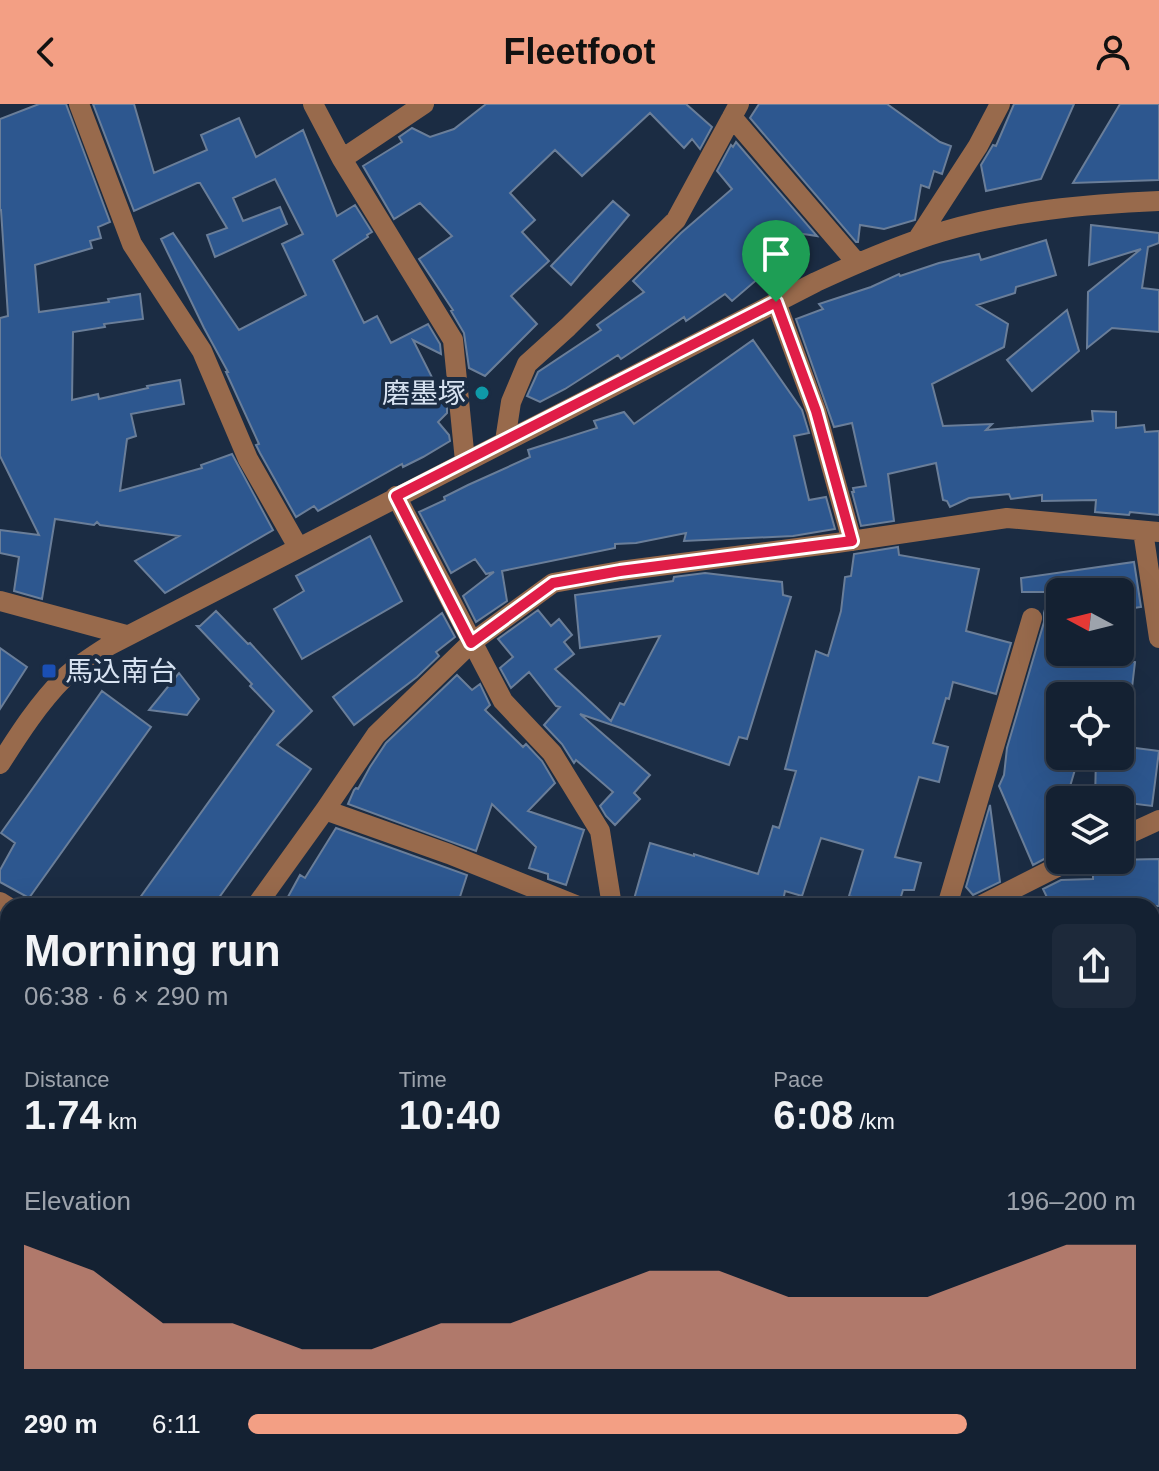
<!DOCTYPE html>
<meta charset="utf-8">
<style>
body{margin:0;font-family:Arial,"Noto Sans JP",sans-serif;background:#1d293a;color:#f1f3f6;height:100vh;display:flex;flex-direction:column;font-size:30px;white-space:nowrap}
*{box-sizing:border-box;margin:0}
p{font-size:26px;color:#9da3ac}
.icon{flex:none;width:44px;height:44px;fill:none;stroke:currentColor;stroke-width:2;stroke-linecap:round;stroke-linejoin:round}
.map{position:relative;flex:1;overflow:hidden}
.drawer{position:absolute;left:0px;top:794px;width:1160px;height:574px;display:flex;flex-direction:column;background:#142132;border-radius:24px 24px 0 0;box-shadow:0 8px 32px #0002,0 0 0 2px #333e4d}
.drawer>*{flex:none}
.needle{width:52px;rotate:277deg}
.controls{position:absolute;left:1046px;top:474px;display:grid;gap:16px}
.controls a{display:grid;place-items:center;width:88px;height:88px;border-radius:12px;background:#142132;box-shadow:0 8px 32px #0002,0 0 0 2px #333e4d;font-size:40px}
.pin{position:absolute;display:grid;place-items:center;width:68px;height:68px;color:#fff;margin:-82px -34px;border-radius:50% 50% 50% 0;rotate:-45deg;box-shadow:0 0 8px #0007}
.pin .icon{rotate:45deg}
.round{display:grid;place-items:center;flex:none;width:84px;height:84px;border-radius:12px;background:#1d293a}
.overview{display:flex;align-items:center;justify-content:space-between;height:136px;padding:0 24px}
h1{font-size:44px;font-weight:800;line-height:60px}
.stats{display:grid;grid-template-columns:repeat(3,1fr);gap:12px;height:136px;padding:8px 24px}
.stats div{display:grid;align-content:center}
.stats b{font-size:40px;font-weight:800}
.stats small{font-size:22px;font-weight:400}
.stats p{font-size:22px}
.chart{height:224px;padding:16px 24px}
.chart p{display:flex;justify-content:space-between}
.chart svg{width:100%;height:144px;margin-top:8px;fill:#f39f84;opacity:.7}
ul{padding:0 24px;list-style:none;font-size:26px}
li{display:grid;grid-template-columns:128px 96px 1fr;align-items:center;height:60px}
li i{height:20px;border-radius:10px;background:#f39f84}
header{display:flex;justify-content:space-between;align-items:center;height:104px;padding:0 24px;background:#f39f84;color:#111;font-size:36px;font-weight:800}
.map>svg:first-child{display:block}
.building{fill:#2d578f;stroke:#6a7e99;stroke-width:2}
.lines{fill:none;stroke-linecap:round;stroke-linejoin:round}
.minor{stroke:#986a4c;stroke-width:20}
.route-casing{stroke:#fff;stroke-width:16}
.route{stroke:#e11d48;stroke-width:10}
.culture-dot{fill:#0f9aa8;stroke:#1b2c43;stroke-width:3}
.transit-dot{fill:#1a4fb4;stroke:#1b2c43;stroke-width:3}
.labels{text-anchor:middle;dominant-baseline:central;stroke-width:8;stroke-linejoin:round;paint-order:stroke}
.poi-label{font-size:28px;fill:#d7e2f1;stroke:#1b2c43;text-anchor:end}
</style>
<header><svg class="icon" aria-label="back" viewBox="0 0 24 24"><path d="M15 5l-7 7 7 7"/></svg>Fleetfoot<svg class="icon" aria-label="person" viewBox="0 0 24 24"><circle cx="12" cy="8" r="4"/><path d="M4 21q1-7 8-7t8 7"/></svg></header>
<div class="map">
<svg width="1159" height="1367" viewBox="0 0 1159 1367">
<rect width="100%" height="100%" fill="#1b2c43"/>
<!-- building -->
<path class="building" d="M39,0H66L110,118L98,123L101,134L90,137L92,144L35,161L39,208L109,198L108,195L140,190L143,215L104,220L105,223L73,228L72,296L98,290L99,295L148,284L147,282L180,276L184,300L131,310L136,332L127,335L120,387L202,364L201,361L232,350L273,426L165,489L135,457L179,432L100,421L97,418L94,421L55,415L42,495L14,487L19,453L0,449V426L39,431L0,352V214L8,212L1,106H0V15Z
M93,0H134L154,69L207,46L201,31L239,14L256,53L303,26L337,112L355,101L372,128L367,131L368,133L333,156L364,219L377,212L391,239L428,220L440,240L441,250L413,236L447,303V309L438,318L449,331L450,337L423,353L403,363L402,360L318,407L314,402L296,413L260,349L256,341L259,340L226,268H228L204,224L161,135L173,129L239,226L306,191L282,140L303,130L275,75L233,94L243,117L280,103L287,120L215,153L207,131L227,124L200,79H197L134,107Z
M486,0H686L712,23L700,45L692,35L684,44L650,9L582,72L555,46L510,89L535,116L522,128L549,157L511,192L537,220L485,272L469,264L464,229L451,207L453,206L419,155L452,132L420,99L394,115L363,62L402,38L399,33L412,24L430,33L454,25Z
M759,0H887L940,38L951,42L942,70L934,67L929,84L921,81L915,116L884,125L860,121L858,138H856L750,14Z
M1014,0H1074L1041,75L986,87L981,61L993,41L996,42Z
M1120,0H1159V76L1073,79Z
M736,38L817,132L784,127L796,142L732,197L725,190L686,217L684,213L621,255L618,251L565,285L540,298L527,292L538,268L601,226L597,221L644,188L633,177L681,129L732,85L717,67L731,41L733,43Z
M613,97L629,111L571,181L551,162Z
M1091,121L1159,129V139L1148,143L1142,184L1159,186V228L1112,224L1087,244L1088,188L1141,145L1089,161Z
M1046,136L1056,171L1016,183L1015,189L977,201L1008,220L1004,243L932,280L943,322L992,320L986,326L1093,317L1092,307L1116,308V324L1144,321L1145,328L1159,327V411L1130,408L1129,411L1095,408L1096,396L1042,397V391L1011,395L1009,390L969,394L950,403L947,397L943,396L936,359L888,370L894,417L861,422L852,388H854L853,384L866,382L852,319L834,323L796,215L823,205L819,200L871,183L899,170L900,172L939,159L979,150L981,156Z
M1067,206L1079,247L1032,287L1007,256Z
M753,236L802,306L809,329L794,332L809,396L826,393L835,425L793,432L684,437L686,429L636,439L615,440V444L502,467L507,497L476,518L463,492L494,468L486,470L475,455L451,469L419,408L445,396L444,393L468,381L530,353L528,346L597,324L594,317L624,308L634,320Z
M370,432L402,497L302,555L274,505L304,487L296,472Z
M898,443L899,451L979,465L966,527L1011,539L996,590L953,578L949,595L946,594L933,639L948,643L939,678L919,673L895,753L921,759L914,786H903L898,802H881L849,792L863,746L821,734L802,792L785,787L782,802H632L650,739L694,752V750L758,770L773,722L779,724L796,667L785,665L816,547L828,552L841,507L845,473L851,472L854,450Z
M1134,458L1141,503L1120,506V488H1060V548H1081V551L1135,558L1131,592H1060V652H1079L1066,696H1060V714L1048,753L1033,761L999,682L1004,671L1007,644L1044,518V509L1050,488H1022L1021,474Z
M705,469L782,478L783,491L791,493L747,635L739,633L729,661L580,610L650,671L634,689L640,695L615,721L606,712L600,702L613,688L576,656L574,659L562,640L544,621L560,603L556,602L529,568L511,584L500,564L513,553L498,535L538,506L551,522L559,515L572,531L564,538L574,550L555,565L611,617L620,599L624,601L660,532L580,544L575,491L673,477L674,473Z
M216,507L248,540L250,539L312,607L277,641L311,665L213,802H134L274,607L250,582L252,580L197,522H200Z
M442,509L455,533L436,548L439,552L417,573L354,621L333,593Z
M0,544L27,563L0,605Z
M179,569L199,595L187,611L149,606Z
M457,571L472,586L480,580L490,601L485,606L523,643L526,640L542,657L555,679L528,707L584,726L566,781L548,775V770L529,764L536,743L492,700L476,747L348,700L354,686L356,684L358,685L370,663L386,639Z
M102,587L151,623L29,794L0,778V766L15,739L1,729Z
M1120,642L1159,647L1152,702L1128,699L1129,696H1095L1096,652H1120Z
M990,701L1000,778L973,791L966,783Z
M336,724L467,771L457,802H283L300,771L305,774Z
M1159,755V802H1051L1043,785L1061,776L1093,775V765H1111V756Z"/>
<g class="lines">
<!-- minor -->
<path class="minor" d="M79,0L132,140L202,247L248,355L298,443
M313,0L342,55L453,236L465,357
M732,13L857,159
M342,55L424,0
M917,136L978,42L1000,0
M776,198L816,307L852,437
M505,337L511,298L527,260L568,223L676,116L739,0
M396,392L503,597L552,649L600,727L612,802
M1143,427L1159,534
M0,497L126,531
M0,660C19,630 39,599 64,574C78,561 94,551 110,541L816,178C857,159 898,141 941,128C1012,107 1085,100 1159,97
M325,706L449,750L578,802
M1120,734L1159,716
M0,798L8,803
M256,802L325,706L376,631L471,539L553,479L620,467L837,439L1007,414L1159,428
M947,802L1032,514
M980,802L1071,756
M1152,905L1159,906
M1152,1019L1159,1012
M0,1286L8,1288
M343,1360L373,1367
M1117,1360L1123,1367
M164,1367L166,1360
M695,1367L697,1360"/>
</g>
<g class="lines">
<defs>
<path id="route" d="M776,198L816,307L852,437L620,467L553,479L471,539L396,392Z"/>
</defs>
<!-- route casing -->
<use href="#route" class="route-casing"/>
<!-- route -->
<use href="#route" class="route"/>
</g>
<!-- markers -->
<circle class="culture-dot" cx="482" cy="289" r="8"/>
<rect class="transit-dot" x="41" y="559" width="16" height="16" rx="4"/>
<g class="labels">
<!-- poi labels -->
<g class="poi-label">
<text x="466" y="289">磨墨塚</text>
<text x="65" y="567" text-anchor="start">馬込南台</text>
</g>
</g>
</svg>
<div class="controls">
<a><svg class="needle" viewBox="-14 -14 28 28"><path d="M0-13l5 13h-10z" fill="#e53935"/><path d="M0 13l5-13h-10z" fill="#9da3ac"/></svg></a>
<a><svg class="icon" aria-label="locate" viewBox="0 0 24 24"><circle cx="12" cy="12" r="6"/><path d="M12 2v4M12 18v4M2 12h4M18 12h4"/></svg></a>
<a><svg class="icon" aria-label="layers" viewBox="0 0 24 24"><path d="M12 4l9 5-9 5-9-5zM3 14l9 5 9-5"/></svg></a>
</div>
<div class="pin" style="left:776px;top:198px;background:#1e9e55"><svg class="icon" aria-label="arrive" viewBox="0 0 24 24"><path d="M6 21V4h12l-3 4 3 4H6"/></svg></div>
<section class="drawer">
<div class="overview"><div><h1>Morning run</h1><p>06:38 · 6 × 290 m</p></div><a class="round"><svg class="icon" aria-label="share" viewBox="0 0 24 24"><path d="M12 15V3M7 8l5-5 5 5M5 13v7h14v-7"/></svg></a></div>
<div class="stats">
<div><p>Distance</p><b>1.74<small> km</small></b></div>
<div><p>Time</p><b>10:40</b></div>
<div><p>Pace</p><b>6:08<small> /km</small></b></div>
</div>
<div class="chart"><p><span>Elevation</span>196–200 m</p>
<svg viewBox="0 0 160 44" preserveAspectRatio="none"><path d="M0 44V6L10 14L20 30L30 30L40 38L50 38L60 30L70 30L80 22L90 14L100 14L110 22L120 22L130 22L140 14L150 6L160 6V44z"/></svg>
</div>
<ul>
<li><b>290 m</b>6:11<i style="width:81%"></i></li>
</ul>
</section>
</div>
